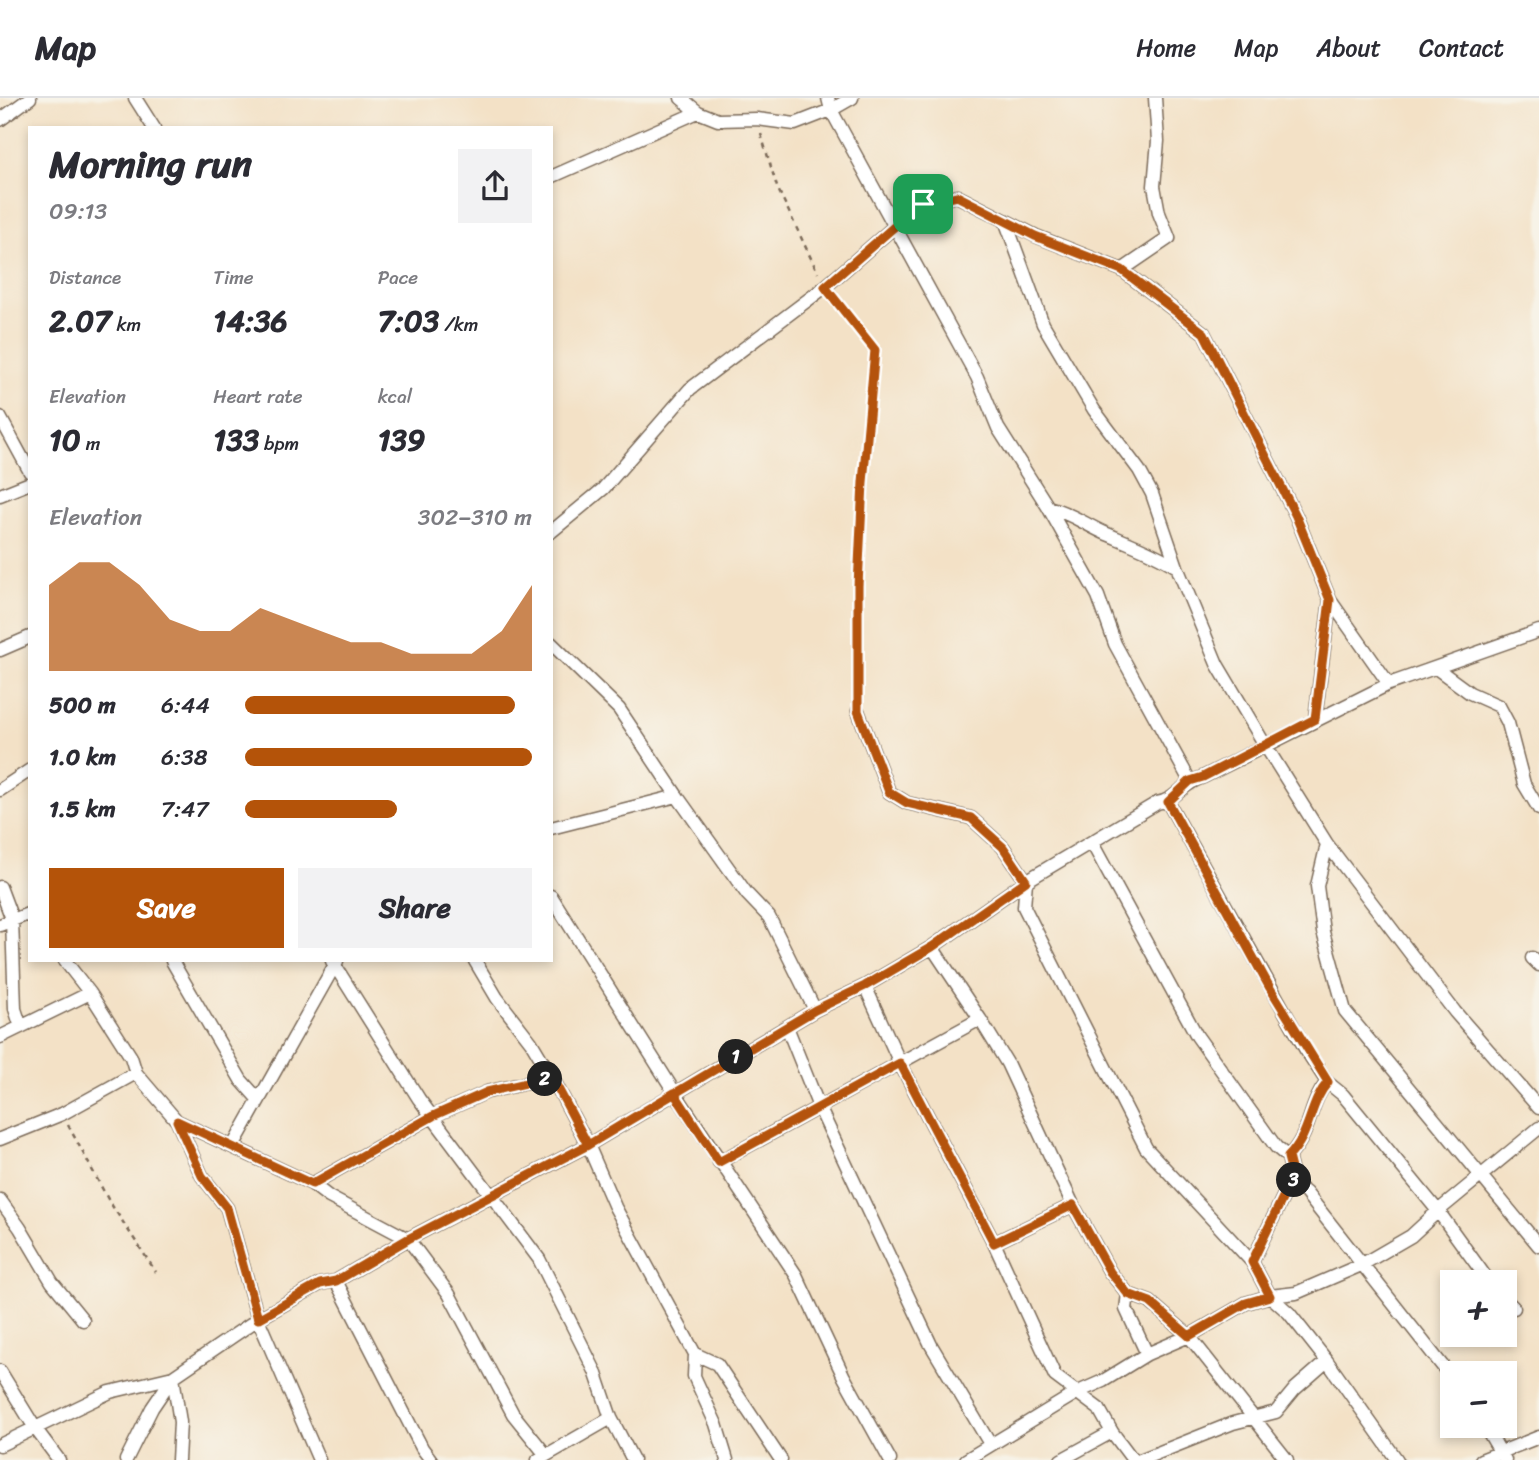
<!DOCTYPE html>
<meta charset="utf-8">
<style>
body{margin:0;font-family:Sriracha,sans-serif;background:#f2f2f3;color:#2b2b33;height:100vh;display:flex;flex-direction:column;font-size:26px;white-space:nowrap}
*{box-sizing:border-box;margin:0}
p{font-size:23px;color:#7c7c81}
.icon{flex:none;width:38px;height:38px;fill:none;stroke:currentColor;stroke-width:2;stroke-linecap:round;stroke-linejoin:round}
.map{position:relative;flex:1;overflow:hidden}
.drawer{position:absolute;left:28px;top:28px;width:525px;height:836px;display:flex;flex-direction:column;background:#fff;border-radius:0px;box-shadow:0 4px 10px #0003}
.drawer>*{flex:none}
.fabs{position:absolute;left:1440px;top:1172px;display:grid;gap:14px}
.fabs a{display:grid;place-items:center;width:77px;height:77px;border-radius:0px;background:#fff;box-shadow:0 4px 10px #0003;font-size:35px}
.pin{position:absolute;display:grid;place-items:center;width:60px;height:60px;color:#fff;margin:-30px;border-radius:14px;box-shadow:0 4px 10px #0006}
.km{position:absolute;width:35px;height:35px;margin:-18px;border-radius:50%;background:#222;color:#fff;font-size:19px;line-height:35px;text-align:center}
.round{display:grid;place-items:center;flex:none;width:74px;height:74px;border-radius:0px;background:#f2f2f3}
.summary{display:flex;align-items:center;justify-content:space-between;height:119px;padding:0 21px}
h1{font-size:38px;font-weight:800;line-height:52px}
.figures{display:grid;grid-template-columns:repeat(3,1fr);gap:10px;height:119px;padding:7px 21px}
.figures div{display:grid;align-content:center}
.figures b{font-size:30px;font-weight:800}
.figures small{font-size:19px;font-weight:400}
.figures p{font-size:19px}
.chart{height:196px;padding:14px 21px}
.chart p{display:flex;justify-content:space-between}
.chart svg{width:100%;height:126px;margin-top:7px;fill:#b45309;opacity:.7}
.button{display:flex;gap:14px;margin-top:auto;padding:14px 21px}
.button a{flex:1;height:80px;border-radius:0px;background:#b45309;color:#fff;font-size:28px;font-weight:800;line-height:80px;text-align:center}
.button a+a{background:#f2f2f3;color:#2b2b33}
ul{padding:0 21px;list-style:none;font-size:23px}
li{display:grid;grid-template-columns:112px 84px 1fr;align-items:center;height:52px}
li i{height:18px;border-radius:9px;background:#b45309}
header{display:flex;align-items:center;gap:42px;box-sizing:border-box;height:98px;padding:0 35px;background:#fff;border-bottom:2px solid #e1e1e2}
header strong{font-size:33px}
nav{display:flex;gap:38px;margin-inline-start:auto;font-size:24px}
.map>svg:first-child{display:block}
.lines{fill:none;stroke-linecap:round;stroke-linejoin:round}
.minor-casing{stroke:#7b6a59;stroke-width:15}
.path{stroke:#7b6a59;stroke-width:2.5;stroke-dasharray:5 5;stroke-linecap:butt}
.minor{stroke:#fff;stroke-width:12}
.route-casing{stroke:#fff;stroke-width:14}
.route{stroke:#b45309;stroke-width:9}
</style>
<header>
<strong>Map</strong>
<nav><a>Home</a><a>Map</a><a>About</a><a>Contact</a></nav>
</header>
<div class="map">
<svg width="1539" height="1362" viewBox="0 0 1539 1362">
<rect width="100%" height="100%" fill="#f7f3e8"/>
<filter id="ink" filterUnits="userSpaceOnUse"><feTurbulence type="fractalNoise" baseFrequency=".0143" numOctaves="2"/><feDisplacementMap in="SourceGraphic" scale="14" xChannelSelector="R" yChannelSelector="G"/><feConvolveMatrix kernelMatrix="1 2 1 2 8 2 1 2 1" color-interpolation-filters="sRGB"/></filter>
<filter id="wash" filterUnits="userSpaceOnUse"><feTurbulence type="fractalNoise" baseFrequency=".00686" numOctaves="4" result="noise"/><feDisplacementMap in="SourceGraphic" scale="28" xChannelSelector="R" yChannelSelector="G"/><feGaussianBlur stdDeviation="1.57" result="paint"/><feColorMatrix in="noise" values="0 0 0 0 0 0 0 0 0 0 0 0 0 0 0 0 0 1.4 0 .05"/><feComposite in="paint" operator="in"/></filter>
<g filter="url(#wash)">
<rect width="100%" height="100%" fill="#f3e1c6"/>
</g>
<g filter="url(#ink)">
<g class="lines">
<defs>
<path id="minor" d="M135,0L154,30
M681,0L698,14L718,22L757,21L795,26L831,12L852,0
M828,0L831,12L977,279L998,330L1048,409L1098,498L1115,546L1190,683
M0,22L30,0
M551,79L698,14
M1005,122L1043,226L1094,312L1139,372L1152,396L1177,469L1217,566L1265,647L1327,746L1455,914L1539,1010
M1122,172L1169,140L1159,115L1154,88L1158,43L1155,0
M0,319L30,374
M0,397L30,385
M1048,409C1071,415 1086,427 1107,436C1131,446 1155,455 1177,469
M551,434L603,391L690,291L825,189L895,128L923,106L957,98L1036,138L1122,172L1204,235L1296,418L1330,502L1389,586
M551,545L619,611L677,698L747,796L769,819L815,912
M0,552L30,539
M1436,570L1470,595L1499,608L1508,625L1524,686L1539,711
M858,613L889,694L907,705L971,720L1003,749L1026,783L1024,809L1146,1050L1252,1164L1270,1198L1289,1215L1327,1263L1397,1362
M1315,621L1330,502
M0,692L30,672
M1168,704L1306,952L1327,984L1343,997L1438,1113L1490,1185
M551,730L677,698
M1092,745L1197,938L1276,1049L1288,1059L1295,1086L1306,1095L1452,1280
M1327,746L1317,788L1323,834L1345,913L1539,1148
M0,789L12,821L15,911L21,929
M551,798L675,995L796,1177L844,1279L890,1362
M0,827L28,816L30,818
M932,849L980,921L1007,965L1073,1107L1110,1174L1128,1196L1150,1204L1189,1238L1287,1362
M1532,860L1539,867
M65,863L90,895L131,959L136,975L177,1023L202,1078L227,1110L258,1221L319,1362
M172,863L241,982L258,1001
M332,863L419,1001L539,1161L595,1273L611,1320L633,1362
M475,863L497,900L531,944L552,979L588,1047L615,1109L695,1256L694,1278L716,1326L727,1362
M865,888L900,965L994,1145L1055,1278L1099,1311L1112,1334L1133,1362
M787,929L819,1009L931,1247L990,1346
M0,939L90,895
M177,1023L312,1086L329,1099L408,1141L449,1196L513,1316L546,1357
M0,1041L62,1016L136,975
M233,1048L337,863
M1288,1059C1312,1035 1308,1007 1327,984
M719,1064L980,921
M312,1086L433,1018L487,994L552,979
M0,1102L20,1130L52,1184L83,1222
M994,1145L1073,1107
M1252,1164L1285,1095L1295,1086
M336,1183L422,1350L431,1362
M1128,1196L1126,1211L1147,1256
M1505,1201L1514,1210
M695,1256L717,1266L781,1362
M0,1273L35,1330L59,1362
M1485,1328L1505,1362
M0,1347L110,1294L173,1279L180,1324L178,1362
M126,1362L152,1310L173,1279L258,1221L320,1186L336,1183L408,1141L588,1047L815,912L865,888L932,849L1026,783L1157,705C1177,702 1182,685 1203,679L1389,586L1539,533
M538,1362L611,1320
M966,1362L1078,1294L1103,1283L1147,1256L1189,1238L1246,1205L1270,1198L1296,1195L1361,1167L1411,1138L1438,1113L1539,1030
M1061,1362L1112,1334
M1140,1362L1233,1325L1276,1314L1295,1291L1327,1263
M1481,1362L1539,1339"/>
</defs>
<!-- minor casing -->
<use href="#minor" class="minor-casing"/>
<!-- path -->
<path class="path" d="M761,36L777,89L818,175
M832,199L875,252C865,368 855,483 858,600
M68,1027L109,1103L156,1174"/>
<!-- minor -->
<use href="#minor" class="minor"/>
</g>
</g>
<g class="lines" filter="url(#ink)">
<defs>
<path id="route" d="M923,106L895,128L825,189L875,252L863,384L858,488V613L889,694L907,705L971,720L1003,749L1026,783L932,849L865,888L815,912L588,1047L408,1141L336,1183L320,1186L258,1221L227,1110L202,1078L177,1023L312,1086L433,1018L487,994L552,979L588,1047L674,995L719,1064L900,965L994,1145L1073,1107L1110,1174L1128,1196L1150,1204L1189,1238L1246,1205L1270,1198L1252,1164L1285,1095L1295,1086L1288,1059C1312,1035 1308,1007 1328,984L1270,890L1168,704L1190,683L1203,679L1315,621L1330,502L1296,418L1204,235L1122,172L1035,138L957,98L923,106"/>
</defs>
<!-- route casing -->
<use href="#route" class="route-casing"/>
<!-- route -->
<use href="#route" class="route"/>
</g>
</svg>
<div class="fabs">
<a>+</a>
<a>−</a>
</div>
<div class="pin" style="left:923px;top:106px;background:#1e9e55"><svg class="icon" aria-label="arrive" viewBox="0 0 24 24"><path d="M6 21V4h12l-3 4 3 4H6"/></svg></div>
<b class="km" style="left:736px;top:959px">1</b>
<b class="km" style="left:545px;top:981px">2</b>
<b class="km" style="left:1294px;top:1082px">3</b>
<section class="drawer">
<div class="summary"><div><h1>Morning run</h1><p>09:13</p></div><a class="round"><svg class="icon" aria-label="share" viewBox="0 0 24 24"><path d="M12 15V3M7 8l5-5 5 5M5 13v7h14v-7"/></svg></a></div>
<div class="figures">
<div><p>Distance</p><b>2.07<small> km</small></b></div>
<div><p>Time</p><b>14:36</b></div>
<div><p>Pace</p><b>7:03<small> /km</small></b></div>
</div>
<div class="figures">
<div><p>Elevation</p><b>10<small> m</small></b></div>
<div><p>Heart rate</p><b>133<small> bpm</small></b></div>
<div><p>kcal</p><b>139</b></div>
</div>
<div class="chart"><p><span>Elevation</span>302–310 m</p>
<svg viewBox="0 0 160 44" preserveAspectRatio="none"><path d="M0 44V14L10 6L20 6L30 14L40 26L50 30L60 30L70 22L80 26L90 30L100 34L110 34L120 38L130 38L140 38L150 30L160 14V44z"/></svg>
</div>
<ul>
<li><b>500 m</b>6:44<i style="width:94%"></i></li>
<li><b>1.0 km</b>6:38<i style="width:100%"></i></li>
<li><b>1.5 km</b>7:47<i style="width:53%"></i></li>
</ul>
<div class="button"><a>Save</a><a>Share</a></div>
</section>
</div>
